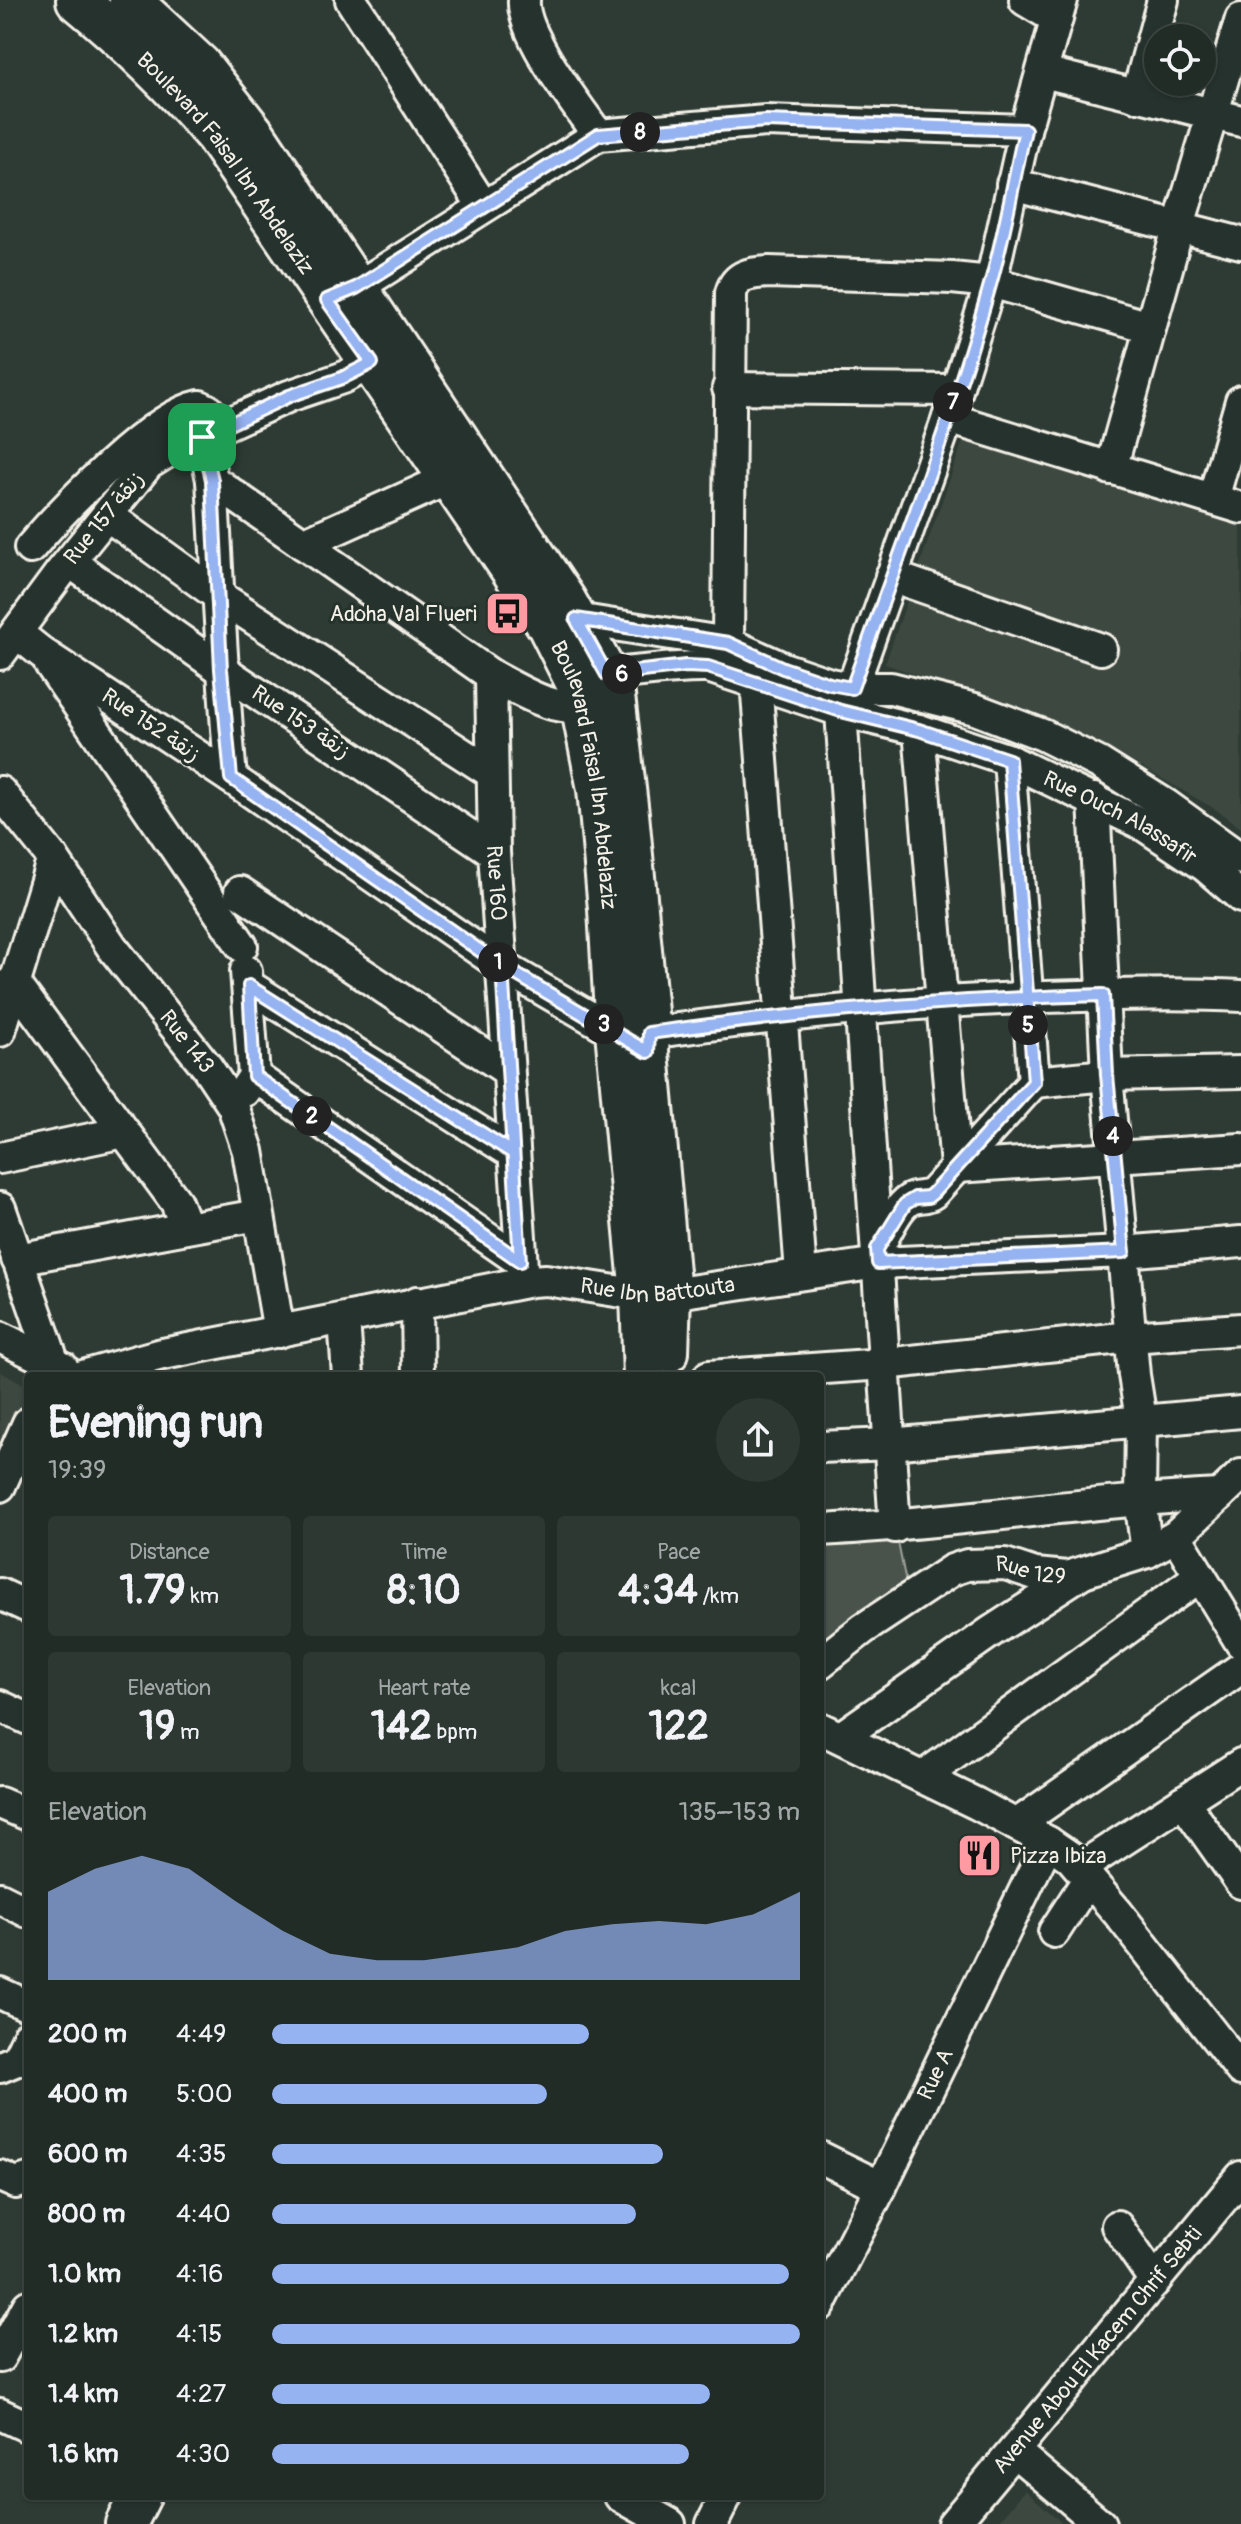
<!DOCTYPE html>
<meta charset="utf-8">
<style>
body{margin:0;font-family:Pangolin,"Playpen Sans Arabic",sans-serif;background:#2e3833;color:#f1f3f6;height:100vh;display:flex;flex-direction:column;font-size:30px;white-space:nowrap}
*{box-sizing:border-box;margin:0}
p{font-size:26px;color:#a2a7a7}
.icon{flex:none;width:44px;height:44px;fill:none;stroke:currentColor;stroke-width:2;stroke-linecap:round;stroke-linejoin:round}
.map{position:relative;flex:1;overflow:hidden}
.sheet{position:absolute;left:24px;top:1372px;width:800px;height:1128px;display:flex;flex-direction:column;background:#222c27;border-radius:8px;box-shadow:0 2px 6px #0004,0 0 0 2px #3f4844}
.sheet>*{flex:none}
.buttons{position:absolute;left:1144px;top:24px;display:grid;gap:16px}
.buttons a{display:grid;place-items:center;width:72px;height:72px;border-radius:50%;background:#222c27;box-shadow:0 2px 6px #0004,0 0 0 2px #3f4844;font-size:40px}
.pin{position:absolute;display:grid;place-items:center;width:68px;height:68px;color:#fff;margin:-34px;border-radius:16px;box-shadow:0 4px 12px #0006}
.km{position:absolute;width:40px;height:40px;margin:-20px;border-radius:50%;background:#222;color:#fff;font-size:22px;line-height:40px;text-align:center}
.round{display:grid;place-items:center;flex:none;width:84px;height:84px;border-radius:42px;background:#2e3833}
.headline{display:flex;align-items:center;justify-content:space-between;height:136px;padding:0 24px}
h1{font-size:44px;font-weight:800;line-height:60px}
.metrics{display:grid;grid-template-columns:repeat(3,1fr);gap:12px;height:136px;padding:8px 24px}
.metrics div{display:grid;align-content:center;border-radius:8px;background:#2e3833;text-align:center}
.metrics b{font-size:40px;font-weight:800}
.metrics small{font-size:22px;font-weight:400}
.metrics p{font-size:22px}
.chart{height:224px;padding:16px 24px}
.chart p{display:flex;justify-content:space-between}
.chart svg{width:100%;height:144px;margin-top:8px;fill:#95b2f1;opacity:.7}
ul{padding:0 24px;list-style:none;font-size:26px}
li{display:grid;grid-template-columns:128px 96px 1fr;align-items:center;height:60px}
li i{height:20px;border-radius:10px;background:#95b2f1}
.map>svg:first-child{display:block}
.built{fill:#3c4841}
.green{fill:#48524c;stroke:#9ea29a;stroke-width:2}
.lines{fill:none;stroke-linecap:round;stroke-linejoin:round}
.minor-casing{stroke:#f4f1e8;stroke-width:36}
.major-casing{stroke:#f4f1e8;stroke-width:46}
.minor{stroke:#26332d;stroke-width:30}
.major{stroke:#26332d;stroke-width:40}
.route-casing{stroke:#fff;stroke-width:16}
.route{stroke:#95b2f1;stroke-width:10}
.labels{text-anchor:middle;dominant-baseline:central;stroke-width:6;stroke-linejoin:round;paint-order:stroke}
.street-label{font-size:22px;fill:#f4f1e8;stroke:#26332d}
.poi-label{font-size:22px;fill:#f4f1e8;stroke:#26332d;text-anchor:end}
</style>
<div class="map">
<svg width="1241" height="2524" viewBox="0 0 1241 2524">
<rect width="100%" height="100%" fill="#2e3b34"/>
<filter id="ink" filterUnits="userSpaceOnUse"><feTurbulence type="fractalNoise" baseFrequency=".0125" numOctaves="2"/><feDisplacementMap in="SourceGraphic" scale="16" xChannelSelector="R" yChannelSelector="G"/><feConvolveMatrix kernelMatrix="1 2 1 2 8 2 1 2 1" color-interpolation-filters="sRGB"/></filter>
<g filter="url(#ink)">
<!-- built -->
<path class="built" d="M967,430L1241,512V828L1215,809L1107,747L1037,715L885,664Z
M0,1372L28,1386V1401L0,1461Z
M1025,2490L1063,2524H997Z"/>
<!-- green -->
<path class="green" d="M895,1527L909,1598L820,1669V1530Z"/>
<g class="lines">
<defs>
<g id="minor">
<path d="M351,0L483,206"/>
<path d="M524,0C521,34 577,105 598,135"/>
<path d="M1025,0L1057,19"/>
<path d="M1043,72L1241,121"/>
<path d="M1137,96L1163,0"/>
<path d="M1012,184L1241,243"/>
<path d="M336,296L356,288L598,135L766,121L1025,130"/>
<path d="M728,388L957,390"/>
<path d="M948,418L1241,508"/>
<path d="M209,466L212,480C218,579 222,679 231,778"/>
<path d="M1111,469L1179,225L1241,19"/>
<path d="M212,480L491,675C529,696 555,713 600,706"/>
<path d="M1213,499L1241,401"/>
<path d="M107,515L219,596L492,773"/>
<path d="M303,544L450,478"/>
<path d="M30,548C64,508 151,416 200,406L208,410L220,428"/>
<path d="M70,562L221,669L494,852"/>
<path d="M891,576L1101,649"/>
<path d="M576,619L728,643L783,668L830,684L852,688H891L975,709L1043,735L1099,763L1166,805L1241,859"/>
<path d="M17,633L42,653L231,778L502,966L631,1041"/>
<path d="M728,643L731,293C736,274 751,273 769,272L952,278L991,282L1150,327"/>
<path d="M0,654L60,573L148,464L174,448L289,396L342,378L372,363"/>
<path d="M50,664L242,946"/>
<path id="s1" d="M491,675L494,852L523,1282"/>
<path id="s2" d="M587,676C628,674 668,666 708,667L841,711L919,730L1009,760L1142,824L1205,866L1241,897"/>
<path d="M756,681L801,1273"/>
<path d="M852,688L948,418L991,282L1025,130L1062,0"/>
<path d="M841,711L895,1527"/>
<path d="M919,730L956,1167L1241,1149"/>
<path id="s3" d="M0,792L53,858L112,947L207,1067L233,1106L248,1151L279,1332"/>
<path d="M1094,799L1107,1075L1134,1375L1141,1419L1140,1499L1147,1552"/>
<path d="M240,892L507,1070"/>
<path d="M13,981L176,1202L186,1227"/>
<path d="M249,986L513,1153"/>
<path d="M0,1031L53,858"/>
<path d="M649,1033C793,1013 937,999 1082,996C1135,994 1188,993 1241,996"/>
<path d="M254,1076L520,1261"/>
<path d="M1034,1082L1107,1075L1241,1072"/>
<path d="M244,1091L254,1076L246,971"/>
<path d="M0,1158L124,1132"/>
<path d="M0,1208L54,1364L49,1376"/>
<path d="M877,1249C886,1234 895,1209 909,1200C918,1195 925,1199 933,1193L1034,1082L1009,760"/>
<path d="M17,1259L258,1215"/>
<path d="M417,1302L418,1376"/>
<path d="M344,1319L348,1376"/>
<path d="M0,1337L63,1368"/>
<path id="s4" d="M83,1376L158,1355L531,1281L546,1280L641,1295L670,1294L878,1263L1124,1252L1241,1242"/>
<path d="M709,1376L884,1364L1130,1337L1241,1329"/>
<path d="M820,1447L890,1444L1241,1412"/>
<path d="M0,1486L28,1423"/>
<path d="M820,1530C954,1523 1086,1501 1220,1495"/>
<path d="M1176,1536L1241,1643"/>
<path d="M0,1594L28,1607"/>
<path id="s5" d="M820,1663L863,1629L952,1570L967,1565L1005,1564L1035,1574L1067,1577L1147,1552L1176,1536L1241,1475"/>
<path d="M0,1706L28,1719"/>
<path d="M820,1728L977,1804L1048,1842L1070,1857L1118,1913L1241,2070"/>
<path d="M841,1737L992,1631L1080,1574"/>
<path d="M923,1777L1200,1576"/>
<path d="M1183,1801L1241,1883"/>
<path d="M0,1803L28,1815"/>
<path d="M1016,1825L1241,1668"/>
<path d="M1080,1868L1241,1764"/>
<path d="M0,1898L28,1912"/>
<path d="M1054,1932L1089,1878"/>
<path d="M0,1993L28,2006"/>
<path d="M0,2067L17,2060L28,2037"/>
<path d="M820,2157L881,2187"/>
<path d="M0,2176L16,2183L28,2179"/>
<path d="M1117,2226L1155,2281"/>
<path id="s6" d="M820,2305L881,2187L1048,1842"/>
<path d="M0,2357L28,2306"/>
<path d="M0,2414L28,2427"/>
<path d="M1014,2451L1100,2524"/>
<path d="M620,2496L670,2524"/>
<path d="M712,2524L726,2496"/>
<path id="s7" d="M953,2524L1241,2177"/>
</g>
<g id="major">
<path id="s8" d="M77,0C128,42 173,86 216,136L511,569L548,626L577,684L598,789L609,909L616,1031L641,1295L644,1376"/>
<path d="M130,0L200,65L255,135L565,600L607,675L614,696L628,814L649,1033L648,1052L670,1294L668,1352"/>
<path d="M126,2524L140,2496"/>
</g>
</defs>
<!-- minor casing -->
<use href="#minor" class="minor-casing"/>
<!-- major casing -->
<use href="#major" class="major-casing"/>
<!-- minor -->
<use href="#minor" class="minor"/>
<!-- major -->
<use href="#major" class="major"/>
</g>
</g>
<g class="lines" filter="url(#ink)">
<defs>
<path id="route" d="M202,437L212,480L221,669L231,778L502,966L513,1153L249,986L254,1076L520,1261L502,966L648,1052L649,1033C800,1012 951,999 1103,995L1107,1075L1124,1252L878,1263L877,1249L905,1204L915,1198L928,1197L933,1193L1034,1082L1009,760L919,730L841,711L708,667L686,666L607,675L576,619L728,643L783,668L830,684L852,688C899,554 952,421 990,285C1005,234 1013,181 1025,130L766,121L598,135L356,288L327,300L372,363L342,378L289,396L202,437"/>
</defs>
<!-- route casing -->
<use href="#route" class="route-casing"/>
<!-- route -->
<use href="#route" class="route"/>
</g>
<!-- icons -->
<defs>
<symbol id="bus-square" viewBox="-11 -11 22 22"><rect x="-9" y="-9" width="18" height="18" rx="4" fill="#ff9aa2" stroke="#26332d"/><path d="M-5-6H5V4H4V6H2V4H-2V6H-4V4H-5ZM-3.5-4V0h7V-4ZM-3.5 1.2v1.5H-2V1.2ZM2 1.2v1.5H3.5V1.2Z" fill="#111"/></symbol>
<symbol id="restaurant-square" viewBox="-11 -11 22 22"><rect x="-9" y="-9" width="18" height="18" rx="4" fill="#ff9aa2" stroke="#26332d"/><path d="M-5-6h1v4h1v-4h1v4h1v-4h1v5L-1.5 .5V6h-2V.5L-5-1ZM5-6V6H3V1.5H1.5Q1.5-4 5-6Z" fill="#111"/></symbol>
</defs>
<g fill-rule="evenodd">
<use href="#bus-square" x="482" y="588" width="51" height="51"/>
<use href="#restaurant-square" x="954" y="1830" width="51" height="51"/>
</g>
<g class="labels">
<!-- street labels -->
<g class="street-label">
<text stroke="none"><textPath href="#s8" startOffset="222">Boulevard Faisal Ibn Abdelaziz</textPath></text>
<text transform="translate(104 518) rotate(-51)">Rue 157 زنقة</text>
<text transform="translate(301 722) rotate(34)">Rue 153 زنقة</text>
<text transform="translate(151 725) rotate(34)">Rue 152 زنقة</text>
<text stroke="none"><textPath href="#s8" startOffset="942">Boulevard Faisal Ibn Abdelaziz</textPath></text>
<text stroke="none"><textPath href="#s2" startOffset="562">Rue Ouch Alassafir</textPath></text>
<text stroke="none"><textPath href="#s1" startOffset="208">Rue 160</textPath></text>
<text stroke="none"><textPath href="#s3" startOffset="312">Rue 143</textPath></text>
<text stroke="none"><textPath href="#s4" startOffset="586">Rue Ibn Battouta</textPath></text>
<text stroke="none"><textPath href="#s5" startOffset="242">Rue 129</textPath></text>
<text stroke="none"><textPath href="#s6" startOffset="258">Rue A</textPath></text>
<text stroke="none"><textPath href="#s7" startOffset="226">Avenue Abou El Kacem Chrif Sebti</textPath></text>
</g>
<!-- poi labels -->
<g class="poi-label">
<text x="477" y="614">Adoha Val Flueri</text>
<text x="1010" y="1856" text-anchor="start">Pizza Ibiza</text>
</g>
</g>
</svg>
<div class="buttons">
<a><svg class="icon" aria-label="locate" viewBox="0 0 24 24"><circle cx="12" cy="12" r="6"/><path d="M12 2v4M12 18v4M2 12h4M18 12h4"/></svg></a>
</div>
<div class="pin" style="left:202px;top:437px;background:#1e9e55"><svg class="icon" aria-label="arrive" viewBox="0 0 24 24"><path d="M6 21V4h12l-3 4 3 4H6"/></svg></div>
<b class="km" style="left:498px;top:962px">1</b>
<b class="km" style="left:312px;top:1116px">2</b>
<b class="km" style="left:604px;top:1024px">3</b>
<b class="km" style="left:1113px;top:1136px">4</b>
<b class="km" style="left:1028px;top:1025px">5</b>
<b class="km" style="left:622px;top:674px">6</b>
<b class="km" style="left:953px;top:402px">7</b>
<b class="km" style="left:640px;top:132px">8</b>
<section class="sheet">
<div class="headline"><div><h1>Evening run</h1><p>19:39</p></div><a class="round"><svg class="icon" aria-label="share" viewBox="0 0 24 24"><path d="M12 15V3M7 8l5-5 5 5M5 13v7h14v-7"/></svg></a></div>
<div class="metrics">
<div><p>Distance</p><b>1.79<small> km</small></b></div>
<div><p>Time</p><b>8:10</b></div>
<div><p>Pace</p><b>4:34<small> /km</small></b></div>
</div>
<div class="metrics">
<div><p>Elevation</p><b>19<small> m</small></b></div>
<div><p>Heart rate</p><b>142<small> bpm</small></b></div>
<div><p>kcal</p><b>122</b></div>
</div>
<div class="chart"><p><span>Elevation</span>135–153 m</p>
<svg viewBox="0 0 160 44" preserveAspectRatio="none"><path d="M0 44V17L10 10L20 6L30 10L40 20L50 29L60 36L70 38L80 38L90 36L100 34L110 29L120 27L130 26L140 27L150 24L160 17V44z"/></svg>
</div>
<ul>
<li><b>200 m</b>4:49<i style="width:60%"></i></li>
<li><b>400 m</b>5:00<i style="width:52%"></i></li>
<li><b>600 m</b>4:35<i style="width:74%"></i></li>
<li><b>800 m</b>4:40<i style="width:69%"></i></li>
<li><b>1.0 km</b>4:16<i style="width:98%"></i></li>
<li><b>1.2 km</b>4:15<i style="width:100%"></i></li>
<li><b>1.4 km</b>4:27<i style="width:83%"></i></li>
<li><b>1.6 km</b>4:30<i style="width:79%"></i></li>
</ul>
</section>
</div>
